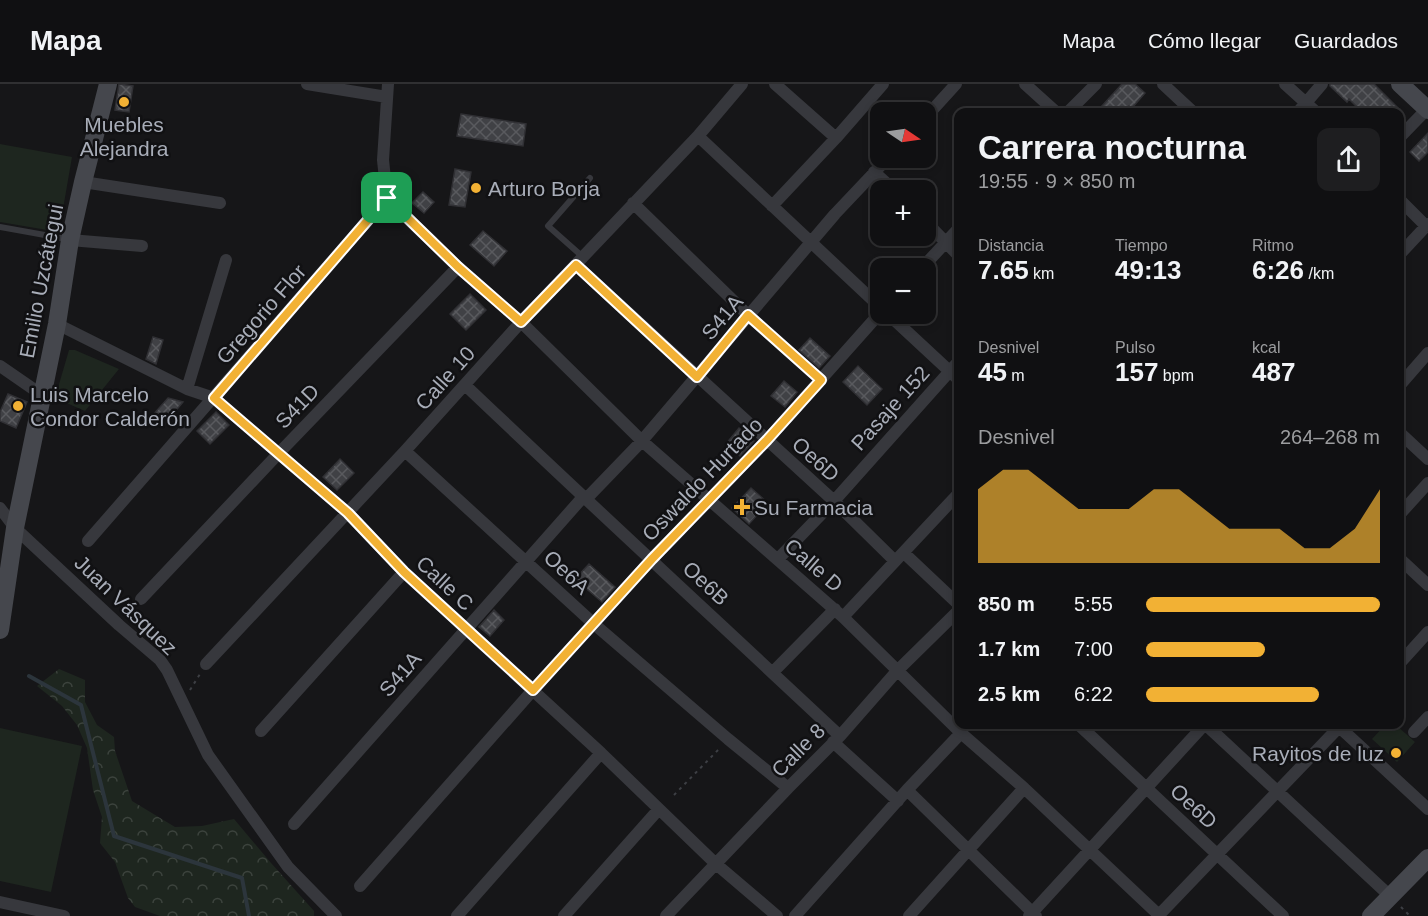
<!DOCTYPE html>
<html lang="es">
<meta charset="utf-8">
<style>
body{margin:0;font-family:Helvetica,sans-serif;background:#1e1e20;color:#f1f3f6;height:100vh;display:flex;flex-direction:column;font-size:22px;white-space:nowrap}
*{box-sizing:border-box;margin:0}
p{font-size:20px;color:#9c9d9f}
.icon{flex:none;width:33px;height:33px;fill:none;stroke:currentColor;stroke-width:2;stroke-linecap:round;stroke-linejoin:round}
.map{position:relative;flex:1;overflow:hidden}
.drawer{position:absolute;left:954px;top:24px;width:450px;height:621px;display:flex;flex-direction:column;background:#101012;border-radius:12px;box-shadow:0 3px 9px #0003,0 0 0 2px #303032}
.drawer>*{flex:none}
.needle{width:39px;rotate:103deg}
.buttons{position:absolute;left:870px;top:18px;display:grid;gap:12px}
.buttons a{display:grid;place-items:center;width:66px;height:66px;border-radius:12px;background:#101012;box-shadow:0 3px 9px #0003,0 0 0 2px #303032;font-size:30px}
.pin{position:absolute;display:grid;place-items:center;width:51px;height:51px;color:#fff;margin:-26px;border-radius:12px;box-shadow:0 3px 9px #0006}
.round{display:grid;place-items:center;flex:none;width:63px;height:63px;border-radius:12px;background:#1e1e20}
.overview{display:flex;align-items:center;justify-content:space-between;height:102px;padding:0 24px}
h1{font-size:33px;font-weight:700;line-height:45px}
.stats{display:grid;grid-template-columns:repeat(3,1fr);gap:9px;height:102px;padding:6px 24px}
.stats div{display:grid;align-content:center}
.stats b{font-size:26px;font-weight:700}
.stats small{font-size:16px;font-weight:400}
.stats p{font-size:16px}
.chart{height:168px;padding:12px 24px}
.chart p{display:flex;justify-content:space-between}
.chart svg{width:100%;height:108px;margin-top:6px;fill:#f2b134;opacity:.7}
ul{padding:0 24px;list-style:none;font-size:20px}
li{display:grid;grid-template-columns:96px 72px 1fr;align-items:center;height:45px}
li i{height:15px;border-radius:8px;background:#f2b134}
header{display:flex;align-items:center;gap:36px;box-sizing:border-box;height:84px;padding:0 30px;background:#101012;border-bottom:2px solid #303032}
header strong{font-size:28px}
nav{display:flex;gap:33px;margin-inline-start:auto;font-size:21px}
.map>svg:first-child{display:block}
.green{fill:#1e261f}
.forest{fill:url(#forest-crowns)}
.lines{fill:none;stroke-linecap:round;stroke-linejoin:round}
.stream{stroke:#2c353c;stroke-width:4}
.building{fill:url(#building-cross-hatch);stroke:#303034;stroke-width:1.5}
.path{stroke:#3d3f44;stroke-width:2;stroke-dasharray:3 4.5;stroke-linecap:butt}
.lane{stroke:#37383d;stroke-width:6}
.street{stroke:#37383d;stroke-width:12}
.secondary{stroke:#45474d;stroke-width:18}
.route-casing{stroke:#fff;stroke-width:12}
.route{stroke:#f2b134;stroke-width:8}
.poi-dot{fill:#f2b134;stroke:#111113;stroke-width:2}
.labels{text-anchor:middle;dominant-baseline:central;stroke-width:5;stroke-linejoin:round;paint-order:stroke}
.poi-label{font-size:21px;fill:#a8adb8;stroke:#111113;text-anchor:start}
.street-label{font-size:21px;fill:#a8adb8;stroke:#111113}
</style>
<header>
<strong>Mapa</strong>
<nav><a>Mapa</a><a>Cómo llegar</a><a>Guardados</a></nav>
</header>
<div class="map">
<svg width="1428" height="832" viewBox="0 0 1428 832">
<defs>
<pattern id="forest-crowns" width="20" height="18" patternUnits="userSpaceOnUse" patternTransform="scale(1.5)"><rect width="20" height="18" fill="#1e261f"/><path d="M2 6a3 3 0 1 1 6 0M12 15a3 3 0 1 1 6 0" fill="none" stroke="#3c433d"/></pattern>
<pattern id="building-cross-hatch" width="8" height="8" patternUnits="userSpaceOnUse" patternTransform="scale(1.5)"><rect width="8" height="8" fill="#404145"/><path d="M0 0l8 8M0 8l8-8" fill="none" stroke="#595a5e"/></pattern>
</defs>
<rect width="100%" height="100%" fill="#161618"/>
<!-- green -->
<path class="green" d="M0,60L72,73L59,148L0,138Z
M69,266H75L119,285L85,327L55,314Z
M1385,641H1396L1415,658L1397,678L1372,655Z
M0,644L82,662L51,808L0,797Z"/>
<!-- forest -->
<path class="forest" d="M59,585L85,596V618L97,641L114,653L115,667L132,717L175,743L202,742L234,735L271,779L314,827V832H160L135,823L128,814L115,778L100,759L102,733L93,706L87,664L77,641L62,622L37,602Z"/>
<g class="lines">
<!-- stream -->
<path class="stream" d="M29,592L81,621L114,752L242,794L249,832"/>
</g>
<!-- building -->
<path class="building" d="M119,0L133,2L129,28L115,26Z
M1122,0H1135L1145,9L1131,25L1129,22L1124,28H1109L1102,22Z
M1330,0H1374L1402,28H1362L1349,15L1347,18L1330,2Z
M461,30L526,40L523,62L457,52Z
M1428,49V68L1419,77L1410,68Z
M455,85L471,88L465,123L449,121Z
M423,108L434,118L424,129L412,119Z
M483,147L507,167L494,182L470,161Z
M470,210L486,226L466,246L450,230Z
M153,253L163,256L156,280L146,275Z
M810,254L830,272L819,284L799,266Z
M858,282L882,305L867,321L843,298Z
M784,297L797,308L785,323L771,312Z
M8,310L27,318L16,344L0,337V328Z
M168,314L183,318L164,341L151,333Z
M216,328L229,341L210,360L197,347Z
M739,344L754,357L740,372L726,360Z
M340,375L354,389L337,406L323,393Z
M751,404L768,419L749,440L732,424Z
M589,480L615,503L602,518L575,495Z
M494,526L504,536L490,552L479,543Z"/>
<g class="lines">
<!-- path -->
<path class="path" d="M190,606L200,590
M674,711L720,664
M1401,823L1410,832"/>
<!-- lane -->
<path class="lane" d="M0,143L67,155
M583,173L548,142L590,94"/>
<!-- street -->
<path class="street" d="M307,0L387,13
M775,0L836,54
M1025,0L1056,28
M1163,0L1193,28
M1285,0L1316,28
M1068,28L1096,0
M1298,28L1322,0
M926,33L956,0
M698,52L880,223
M1400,53L1428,24
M874,88L894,106
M83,98L220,119
M387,114L458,183L521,238L642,357L843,533L961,649L1024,704L1160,832
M1400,116L1426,142
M633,119L748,231L821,296
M772,122L836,54L883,0
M926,138L958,171
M70,156L142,162
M1400,170L1428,140
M576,181L834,417L895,477
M922,184L958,145
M888,230L958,295
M57,240L187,305L214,314L348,429L404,488L601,669L716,780L777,832
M0,282L42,311
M465,301C589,419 715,535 840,652
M1400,301L1428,269
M187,305L226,176
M1400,349L1428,375
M405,367L594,540L728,655L788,704
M586,415L640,359L835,130L888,74
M0,424L15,444L119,541L160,576L167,586L208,671L288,783L336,832
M1400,430L1428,399
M88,457L387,114L383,76L388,0
M904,469L958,520
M778,475L834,417L958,278
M1400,475L1428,501
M141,515L279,369L458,183
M843,533L958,410
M1400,579L1428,548
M206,580L405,367L521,238L698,52L742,0
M773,588L835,525
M1078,640L1283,832
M1205,640L1390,812
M1336,640L1428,725
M261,647L404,488
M1414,648L1428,633
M833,658L898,717
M907,706L1036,832
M294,740L583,413
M360,802L533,606L652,475L767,356L880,229
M0,818L64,832
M1159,831L1342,640
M457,832L601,669
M564,832L659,725
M666,832L788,704L840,652L897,587L958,527
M795,832L907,706L961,649
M909,832L1024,704
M1029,832L1205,640"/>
<!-- secondary -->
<path class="secondary" d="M1400,0L1428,26
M0,546L15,444L57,240L70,156L83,98L108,0
M1371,832L1428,774"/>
</g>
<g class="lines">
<defs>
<path id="route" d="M387,114L458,183L521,238L576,181L697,293L748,231L821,296L767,356L652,475L533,606L404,488L348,429L214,314Z"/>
</defs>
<!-- route casing -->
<use href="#route" class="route-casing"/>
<!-- route -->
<use href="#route" class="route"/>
</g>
<!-- markers -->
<g class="poi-dot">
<circle cx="124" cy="18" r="6"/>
<circle cx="476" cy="104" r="6"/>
<circle cx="18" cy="322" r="6"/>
<path d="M739 414h6v6h6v6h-6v6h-6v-6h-6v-6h6z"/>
<circle cx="1396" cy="669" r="6"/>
</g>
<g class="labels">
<!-- poi labels -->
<g class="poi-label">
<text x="124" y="40" text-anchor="middle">Muebles<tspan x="124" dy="24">Alejandra</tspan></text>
<text x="488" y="104">Arturo Borja</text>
<text x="30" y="310">Luis Marcelo<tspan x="30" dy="24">Condor Calderón</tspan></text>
<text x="754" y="423">Su Farmacia</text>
<text x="1384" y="669" text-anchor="end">Rayitos de luz</text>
</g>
<!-- street labels -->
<g class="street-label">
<text transform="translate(41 197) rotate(-79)">Emilio Uzcátegui</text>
<text transform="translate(261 230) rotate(-49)">Gregorio Flor</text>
<text transform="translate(722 233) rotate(-50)">S41A</text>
<text transform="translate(445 294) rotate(-48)">Calle 10</text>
<text transform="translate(297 322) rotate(-46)">S41D</text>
<text transform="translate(890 324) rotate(-48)">Pasaje 152</text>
<text transform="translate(816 375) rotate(42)">Oe6D</text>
<text transform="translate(702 395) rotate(-46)">Oswaldo Hurtado</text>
<text transform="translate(814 481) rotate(41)">Calle D</text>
<text transform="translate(567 488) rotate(43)">Oe6A</text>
<text transform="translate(445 499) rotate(43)">Calle C</text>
<text transform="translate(706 499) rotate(43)">Oe6B</text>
<text transform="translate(126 521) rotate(44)">Juan Vásquez</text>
<text transform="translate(400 590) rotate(-49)">S41A</text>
<text transform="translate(798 666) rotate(-45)">Calle 8</text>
<text transform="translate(1194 722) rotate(43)">Oe6D</text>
</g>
</g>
</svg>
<div class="buttons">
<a><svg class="needle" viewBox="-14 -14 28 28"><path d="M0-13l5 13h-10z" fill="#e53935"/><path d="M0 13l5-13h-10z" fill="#9c9d9f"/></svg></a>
<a>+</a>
<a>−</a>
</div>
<div class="pin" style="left:387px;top:114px;background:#1e9e55"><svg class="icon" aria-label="arrive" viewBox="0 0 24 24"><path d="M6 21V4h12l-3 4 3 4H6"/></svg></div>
<section class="drawer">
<div class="overview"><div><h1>Carrera nocturna</h1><p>19:55 · 9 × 850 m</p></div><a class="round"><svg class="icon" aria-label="share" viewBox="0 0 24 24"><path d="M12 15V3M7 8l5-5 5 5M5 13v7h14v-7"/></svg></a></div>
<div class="stats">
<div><p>Distancia</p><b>7.65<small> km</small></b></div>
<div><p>Tiempo</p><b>49:13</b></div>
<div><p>Ritmo</p><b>6:26<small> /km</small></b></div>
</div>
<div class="stats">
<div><p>Desnivel</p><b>45<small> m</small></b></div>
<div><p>Pulso</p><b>157<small> bpm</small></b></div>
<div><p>kcal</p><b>487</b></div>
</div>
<div class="chart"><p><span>Desnivel</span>264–268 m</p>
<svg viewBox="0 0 160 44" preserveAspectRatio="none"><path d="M0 44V14L10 6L20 6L30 14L40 22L50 22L60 22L70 14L80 14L90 22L100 30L110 30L120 30L130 38L140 38L150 30L160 14V44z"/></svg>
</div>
<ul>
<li><b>850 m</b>5:55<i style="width:100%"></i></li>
<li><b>1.7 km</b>7:00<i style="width:51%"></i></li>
<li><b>2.5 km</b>6:22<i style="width:74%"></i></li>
</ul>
</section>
</div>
